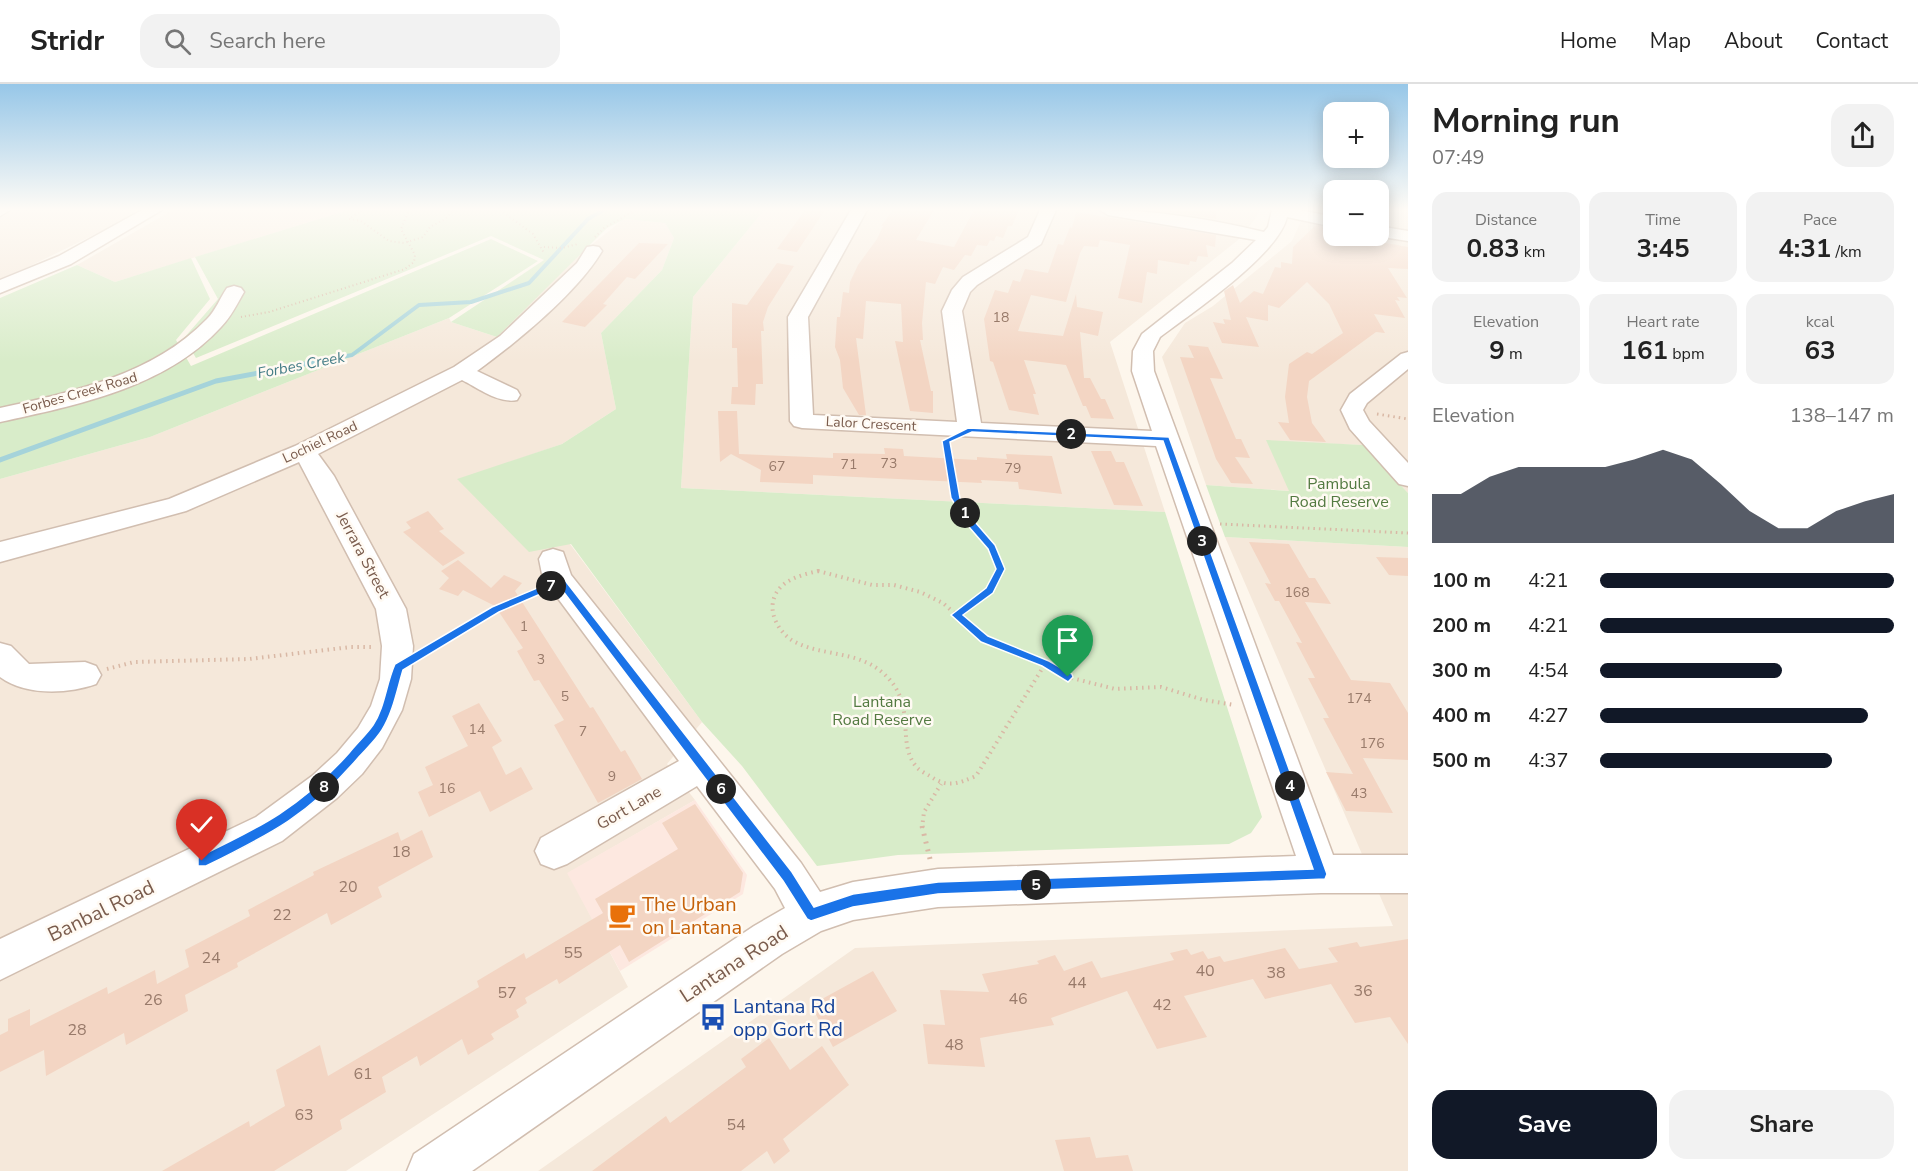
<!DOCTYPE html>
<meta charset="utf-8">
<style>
body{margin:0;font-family:"Nunito Sans",sans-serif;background:#f2f2f2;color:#222;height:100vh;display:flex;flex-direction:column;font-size:22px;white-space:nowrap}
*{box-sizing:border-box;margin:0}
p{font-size:20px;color:#767676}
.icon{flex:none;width:33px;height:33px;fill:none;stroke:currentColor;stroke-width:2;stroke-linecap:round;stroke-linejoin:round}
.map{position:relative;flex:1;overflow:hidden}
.details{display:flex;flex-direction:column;background:#fff;width:510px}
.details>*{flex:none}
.fabs{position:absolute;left:1323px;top:18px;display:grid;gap:12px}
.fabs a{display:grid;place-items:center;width:66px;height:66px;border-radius:12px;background:#fff;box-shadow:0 3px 15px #0003;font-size:30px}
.pin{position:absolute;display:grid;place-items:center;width:51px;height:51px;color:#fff;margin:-62px -26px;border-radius:50% 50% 50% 0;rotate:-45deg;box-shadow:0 0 6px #0007}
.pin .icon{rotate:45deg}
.km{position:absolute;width:30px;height:30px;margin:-15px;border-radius:50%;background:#222;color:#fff;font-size:16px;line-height:30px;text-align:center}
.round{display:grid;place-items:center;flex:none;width:63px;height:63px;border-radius:18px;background:#f2f2f2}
.overview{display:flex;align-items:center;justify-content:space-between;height:102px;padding:0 24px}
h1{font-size:33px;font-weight:700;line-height:45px}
.stats{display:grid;grid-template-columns:repeat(3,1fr);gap:9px;height:102px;padding:6px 24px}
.stats div{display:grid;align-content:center;border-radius:15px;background:#f2f2f2;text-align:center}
.stats b{font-size:26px;font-weight:700}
.stats small{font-size:16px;font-weight:400}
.stats p{font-size:16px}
.chart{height:168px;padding:12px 24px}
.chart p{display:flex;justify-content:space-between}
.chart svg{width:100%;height:108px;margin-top:6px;fill:#111827;opacity:.7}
.button{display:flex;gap:12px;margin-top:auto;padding:12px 24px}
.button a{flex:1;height:69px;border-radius:18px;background:#111827;color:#fff;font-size:24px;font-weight:700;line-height:69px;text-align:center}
.button a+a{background:#f2f2f2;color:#222}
ul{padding:0 24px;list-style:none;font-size:20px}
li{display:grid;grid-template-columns:96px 72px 1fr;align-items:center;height:45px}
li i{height:15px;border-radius:8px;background:#111827}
header{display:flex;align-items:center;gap:36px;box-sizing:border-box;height:84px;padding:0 30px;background:#fff;border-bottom:2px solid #e0e0e0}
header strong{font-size:28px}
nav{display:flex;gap:33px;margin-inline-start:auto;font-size:21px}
.search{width:420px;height:54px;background:#f2f2f2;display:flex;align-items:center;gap:15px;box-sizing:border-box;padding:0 21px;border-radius:18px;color:#767676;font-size:22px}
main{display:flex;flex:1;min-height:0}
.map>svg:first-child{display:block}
.residential{fill:#f5e8da}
.commercial{fill:#fde8e0}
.green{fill:#d8ecc9}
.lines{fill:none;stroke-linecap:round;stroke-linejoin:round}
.stream-far1{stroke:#a5d3da;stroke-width:4}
.stream{stroke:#a5d3da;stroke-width:5}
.building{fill:#f3d5c3}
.minor-casing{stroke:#d1beb0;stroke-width:3}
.path-far3{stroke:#d9b8a5;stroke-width:2;stroke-dasharray:1 3;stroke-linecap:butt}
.path-far2{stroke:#d9b8a5;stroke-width:3;stroke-dasharray:1.5 4;stroke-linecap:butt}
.path-far1{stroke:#d9b8a5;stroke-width:4;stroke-dasharray:1.5 4.5;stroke-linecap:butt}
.path{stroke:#d9b8a5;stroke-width:5;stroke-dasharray:2 6;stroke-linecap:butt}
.minor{fill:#fff;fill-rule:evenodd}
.route{fill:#1a73e8;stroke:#fff;stroke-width:1.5}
.labels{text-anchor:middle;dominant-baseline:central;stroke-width:5;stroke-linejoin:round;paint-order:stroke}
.number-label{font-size:14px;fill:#987a6a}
.far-street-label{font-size:14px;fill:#7a5c4d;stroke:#fffaf3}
.far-water-label{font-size:15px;font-style:italic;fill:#437c86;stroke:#fffaf3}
.park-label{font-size:16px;fill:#537a41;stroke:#fffaf3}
.street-label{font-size:16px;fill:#7a5c4d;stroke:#fffaf3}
.near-number-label{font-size:16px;fill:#987a6a}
.near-food-label{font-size:20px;fill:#c56008;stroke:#fffaf3;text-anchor:start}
.near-street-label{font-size:20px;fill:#7a5c4d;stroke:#fffaf3}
.near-transit-label{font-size:20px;fill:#164399;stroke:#fffaf3;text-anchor:start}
</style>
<header>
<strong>Stridr</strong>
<div class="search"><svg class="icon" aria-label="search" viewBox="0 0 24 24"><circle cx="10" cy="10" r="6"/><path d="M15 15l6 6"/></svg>Search here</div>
<nav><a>Home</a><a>Map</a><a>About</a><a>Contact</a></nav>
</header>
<main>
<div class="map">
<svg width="1408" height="1087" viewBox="0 0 1408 1087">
<rect width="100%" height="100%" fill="#fdf6ec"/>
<!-- residential -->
<path class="residential" d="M0,126H137L118,139L28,183L0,195Z
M173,126H348L115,198L77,181Z
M764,126H1260L1255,135L1238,156L1110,258L1165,428L681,404L693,213Z
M1306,126H1333L1334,152H1378L1379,126H1408V409L1363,361L1267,357L1290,407L1206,401L1162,273L1185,239L1213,222L1292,157Z
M624,135L665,139L674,154L662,186L601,249L616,325L562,360L458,396L570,460L702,638L667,680L695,716L568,789L628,903L346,1087H0V395L150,353L449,234L451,238L497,253L575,174Z
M1225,453L1408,463V1087H538L855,864L1393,842Z"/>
<!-- commercial -->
<path class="commercial" d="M695,716L747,791L743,810L620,887L567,789Z"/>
<!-- green -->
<path class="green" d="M348,126H764L693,213L681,404L1165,428L1262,733L1251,749L1229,760L898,771L817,782L742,682L702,638L571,460L529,468L457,395L562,360L616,325L601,249L662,186L674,154L665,139L625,135L607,144L497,253L451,238L544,176L491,152L196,274L184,254L218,215L195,173Z
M491,155L538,177L449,234L150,353L0,395V214L77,181L115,198L191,174L210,215L176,256L191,282Z
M1266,356L1363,361L1408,409V463L1225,453L1206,401L1289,407Z"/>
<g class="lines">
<!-- stream-far1 -->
<path class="stream-far1" d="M303,280L352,271L419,221L471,218L529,199L588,135L603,126"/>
<!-- stream -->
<path class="stream" d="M0,376L216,297L311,279"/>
</g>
<!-- building -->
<path class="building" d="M805,126H825L797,168L777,165Z
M893,126H934L916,156L954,163L974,126H1019L1012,142H1008L1003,154L996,152L994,157L990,156L987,162L977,161L971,172L965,171L954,186L943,183L935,200L926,198L922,239L923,256H920L931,307H933V329L910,327L895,257L903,258L901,220L866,217L863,255L856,254L866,331H859L843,304L840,276L835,263L837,233H840L843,208L849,209L850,198L858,181L877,155L883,142H881Z
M1149,126H1216V135L1183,130Z
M1076,128L1216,151L1215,163L1206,161L1208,173L1198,172L1196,178L1190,177L1189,181L1158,176L1157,190L1147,188L1142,219L1118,214L1130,161L1100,156L1098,163L1084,162L1080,169L1066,218L1031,211L1018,247L1063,252L1076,210L1077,223L1103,228L1098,252L1080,248L1084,294H1090L1101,315H1105L1114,335L1091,334L1086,322H1083L1066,281L1024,276L1036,310H1033L1039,331L1009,326L993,278L990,277L984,235L995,206L1008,209L1013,196L1020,198L1025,185L1048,189L1058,160L1063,161L1070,143L1072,144Z
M1316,141L1334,145V152H1347L1408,163V185L1388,184L1407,214L1397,213L1400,217L1395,216L1405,234L1374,230L1385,249L1376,248L1309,297L1307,313L1312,339L1326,358L1290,356L1278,338L1289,339L1285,313L1289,280L1307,268L1312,270L1343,249L1329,220L1307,198L1279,224L1268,221V237L1246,233L1259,263L1222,259L1213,238L1225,240L1223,235L1231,236L1224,207L1233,201L1240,219L1254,207L1263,210L1275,183L1281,184V178L1292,180L1293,163Z
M639,159L668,160L635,195L627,193L603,220L607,221L585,243L562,238Z
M777,179L794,182L768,223L763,238L764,247H761L763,300H756L755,321L731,320L732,303H738L737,264H732V219L747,221Z
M1188,261L1208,263L1223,295L1210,294L1236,355H1241L1250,374L1235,373L1253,400L1231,399L1216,375L1180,273L1194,274Z
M718,327H737L739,370L833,374V369L885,370L884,364L903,365L904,372L977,376V373L1007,375L1006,370L1052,372L1062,410L1019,405L1018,398L981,396L982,399L813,391V400L760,398L761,386L731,370L720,378Z
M1091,367H1111L1116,378H1124L1143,422L1114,421Z
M428,427L444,445L439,447L465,469L443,482L403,448L411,444L406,438Z
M1249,458L1289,460L1309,494H1315L1331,520L1305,518L1351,596L1390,599L1408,629V676L1363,674L1393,729L1346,727L1326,688L1353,690L1323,634H1329L1308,594H1315L1296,558L1302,559L1279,517H1275L1265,499L1271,500Z
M1376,473L1408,474V492L1389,491Z
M458,476L491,504L504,491L522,499L515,507L590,624L593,623L621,668L625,666L642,695L598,719L554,641L564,636L539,596L534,597L517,567L523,564L495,522L463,506L458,512L439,505L449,494L441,487Z
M479,619L502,657L492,663L506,691L521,683L533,705L490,728L480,707L429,733L418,708L433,701L425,683L468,662L452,632Z
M695,720L743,789L740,808L629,878L620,861L559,900L557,895L525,914L527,919L516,926L519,933L491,950L494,955L468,971L462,955L420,982L417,972L382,993L386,1008L340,1036L342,1045L274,1087H162L249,1037L250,1043L285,1022L276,986L320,961L328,992L479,903L477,897L524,869L526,875L603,829L595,815L678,765L662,739Z
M422,746L433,773L378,803L382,813L331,841L327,829L237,879L238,883L185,911L188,927L126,961L124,949L46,992L44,966L0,988V951L8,947V935L30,925V942L107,903L108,910L155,886L157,900L189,883L185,866L250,832L248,826L314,791L313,788L398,748L401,757Z
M1408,855V960L1390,933L1355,939L1331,900L1265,915L1253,895L1184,912L1207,953L1157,965L1127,907L1051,934L1054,941L980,954L985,983L928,980L923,940L945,941L940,906L989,908L982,890L1039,880L1037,877L1055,871L1064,887L1092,877L1101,894L1174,876L1170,869L1187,865L1191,871L1203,867L1208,875L1220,872L1224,878L1285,864L1299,885L1338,878L1328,864L1357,858L1360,863Z
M873,887L897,927L833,963L811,921Z
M769,954L790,986L822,962L849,1001L783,1055L790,1067L774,1080L767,1067L741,1087H592L666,1032L670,1039L746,983L741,975Z
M1090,1053L1096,1074L1128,1071L1133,1087H1064L1055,1056Z"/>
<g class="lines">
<defs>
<path id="minor" d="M0,126H10L0,132Z
M142,126H162L71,180L0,209V196L59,172Z
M851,126H867L808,233L813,331L957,338L942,227L952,206L963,193L1028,153L1040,126H1056L1041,160L977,201L970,208L962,227L981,339L1152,347L1132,287L1133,267L1142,250L1232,179L1256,156L1108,131L1100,126C1155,126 1210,135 1264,148L1268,143L1272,126H1300L1334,133V143L1287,133C1279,170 1192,229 1160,253L1153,267L1154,287L1333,771H1408V809H1321L938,823L853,836L821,847L782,870L472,1087H407L414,1070L754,842L785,824L775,805L697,702L567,780L554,785L541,780L535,767L541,754L679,677L551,505L542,490L539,475L543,468L553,465L563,468L571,491L801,779L820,808L853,798L938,785L1296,772L1156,362L802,344L794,342L790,337L788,233Z
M1378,142L1408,147V157L1376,152H1378Z
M593,162L599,163L602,167C577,209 517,258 477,287L517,306L520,311L517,316C499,320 478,304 462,296L318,370L334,392L406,525L413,562L411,595L402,626L382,664L362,690L337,714L282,757L0,896V855L256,733L312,692L337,669L358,644L371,622L380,595L382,562L376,525L299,378L186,427L0,478V458L169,415L295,362L454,283L500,252L577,179L587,163Z
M234,202L241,204L244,208C237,220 231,233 221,243C165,304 77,321 0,338V324C73,308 153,291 207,235C216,226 220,214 227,204Z
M1408,268V285L1367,319L1363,326L1369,337L1408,379V402L1399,400L1350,345L1341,326L1350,310L1401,270Z
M0,559L11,562L29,580L85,578L96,582L101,591L96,600C68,610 25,612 0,593Z"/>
</defs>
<!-- minor casing -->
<use href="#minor" class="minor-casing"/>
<!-- path-far3 -->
<path class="path-far3" d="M362,126L349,135L361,137L389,157L404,159L423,153L430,143L445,135L454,126
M500,126L533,150L544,169
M595,153L604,144L636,126
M544,163L562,164L578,160
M241,233L269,228L405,185L414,178L415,171L401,145L409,126"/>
<!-- path-far2 -->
<path class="path-far2" d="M1377,330L1408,335
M946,360L955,414L972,441L992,464L999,481
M1220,440L1408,449"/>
<!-- path-far1 -->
<path class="path-far1" d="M818,487L872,501H894L920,508L943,519L984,555L1045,580L976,692C957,700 947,704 930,692C925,689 918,686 915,681C896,656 918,620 883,589C858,567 824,572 797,559C781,552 768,531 774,514C780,496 801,491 818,487Z
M956,531L989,507L1000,485L998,480
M421,570L496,526L541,506
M1045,580L1068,593L1115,605L1161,603L1204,616L1234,621
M107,585L134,578L249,575L351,563H374
M922,744L924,728L941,700"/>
<!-- path -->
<path class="path" d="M922,742L930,775"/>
<!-- minor -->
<use href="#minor" class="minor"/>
</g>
<!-- sky -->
<linearGradient id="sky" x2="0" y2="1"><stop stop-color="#97c7e8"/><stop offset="0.45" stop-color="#fefbf6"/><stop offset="1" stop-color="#fefbf6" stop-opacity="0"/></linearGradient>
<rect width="1408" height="278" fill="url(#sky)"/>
<!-- route -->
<path class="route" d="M968,344L1169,353L1327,790L1325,795L938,810L853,823L811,837L807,835L783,797L559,502L499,528L403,586C397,606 393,628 382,646C376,656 366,665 358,674C310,730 271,750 206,782H198V773C261,743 301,723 349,669C356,660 366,651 373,641C385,623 386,600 395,580L492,523L561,494L564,495L792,788L814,823L853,810L938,798L1313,785L1163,357L972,348L950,358L960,414L976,439L995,461L1005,485L993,509L963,531L988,552L1049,577L1072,590L1073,593L1068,598L1042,582L981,558L951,531L986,504L996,485L988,465L969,443L951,414L942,357Z"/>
<!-- icons -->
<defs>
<symbol id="cafe-bare" viewBox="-9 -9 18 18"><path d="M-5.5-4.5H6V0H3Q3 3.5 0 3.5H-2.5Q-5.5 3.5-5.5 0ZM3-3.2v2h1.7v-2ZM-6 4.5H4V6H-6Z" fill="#e8710a" stroke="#fffaf3" stroke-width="2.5" paint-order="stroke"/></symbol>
<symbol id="bus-bare" viewBox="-9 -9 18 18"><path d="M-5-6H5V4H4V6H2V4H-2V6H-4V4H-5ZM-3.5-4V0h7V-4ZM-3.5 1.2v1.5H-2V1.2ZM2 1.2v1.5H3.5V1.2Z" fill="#1a4fb4" stroke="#fffaf3" stroke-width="2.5" paint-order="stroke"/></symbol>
</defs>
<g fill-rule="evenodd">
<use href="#cafe-bare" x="603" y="812" width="38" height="38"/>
<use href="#bus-bare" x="694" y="914" width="38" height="38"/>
</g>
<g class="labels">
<!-- number labels -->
<g class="number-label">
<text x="1001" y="233">18</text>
<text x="889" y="379">73</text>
<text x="849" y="380">71</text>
<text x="777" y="382">67</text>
<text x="1013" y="384">79</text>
<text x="1297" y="508">168</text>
<text x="524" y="542">1</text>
<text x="541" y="575">3</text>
<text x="565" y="612">5</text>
<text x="1359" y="614">174</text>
<text x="477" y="645">14</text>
<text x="583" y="647">7</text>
<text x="1372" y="659">176</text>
<text x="612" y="692">9</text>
<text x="447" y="704">16</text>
<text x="1359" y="709">43</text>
</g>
<!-- far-street labels -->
<g class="far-street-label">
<text transform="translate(80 309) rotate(-16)">Forbes Creek Road</text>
<text transform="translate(871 340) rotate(3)">Lalor Crescent</text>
<text transform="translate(320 358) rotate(-25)">Lochiel Road</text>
</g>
<!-- far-water labels -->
<g class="far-water-label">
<text transform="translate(301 281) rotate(-11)">Forbes Creek</text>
</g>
<!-- park labels -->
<g class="park-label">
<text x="1339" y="400">Pambula<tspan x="1339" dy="18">Road Reserve</tspan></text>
<text x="882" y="618">Lantana<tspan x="882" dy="18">Road Reserve</tspan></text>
</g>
<!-- street labels -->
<g class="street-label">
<text transform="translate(363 471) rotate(62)">Jerrara Street</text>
<text transform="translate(629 724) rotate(-30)">Gort Lane</text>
</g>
<!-- near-number labels -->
<g class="near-number-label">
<text x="401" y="768">18</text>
<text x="348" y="803">20</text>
<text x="282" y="831">22</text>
<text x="573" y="869">55</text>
<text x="211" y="874">24</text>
<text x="1205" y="887">40</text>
<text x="1276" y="889">38</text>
<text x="1077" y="899">44</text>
<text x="1363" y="907">36</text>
<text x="507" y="909">57</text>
<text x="1018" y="915">46</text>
<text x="153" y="916">26</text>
<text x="1162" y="921">42</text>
<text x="77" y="946">28</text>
<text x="954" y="961">48</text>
<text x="363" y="990">61</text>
<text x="304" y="1031">63</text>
<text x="736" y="1041">54</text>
</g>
<!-- near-food labels -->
<g class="near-food-label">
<text x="642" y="820">The Urban<tspan x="642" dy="23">on Lantana</tspan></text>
</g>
<!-- near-street labels -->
<g class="near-street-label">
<text transform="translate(101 827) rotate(-26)">Banbal Road</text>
<text transform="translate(734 880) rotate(-33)">Lantana Road</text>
</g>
<!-- near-transit labels -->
<g class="near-transit-label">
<text x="733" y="922">Lantana Rd<tspan x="733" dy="23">opp Gort Rd</tspan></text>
</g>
</g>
</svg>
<div class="fabs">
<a>+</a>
<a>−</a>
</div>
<div class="pin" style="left:1068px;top:593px;background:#1e9e55"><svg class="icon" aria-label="arrive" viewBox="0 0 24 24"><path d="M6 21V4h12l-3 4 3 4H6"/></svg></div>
<div class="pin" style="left:202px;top:777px;background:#d93025"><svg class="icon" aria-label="check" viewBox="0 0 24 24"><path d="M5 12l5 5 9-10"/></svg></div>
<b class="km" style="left:965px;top:429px">1</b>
<b class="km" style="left:1071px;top:350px">2</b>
<b class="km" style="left:1202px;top:457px">3</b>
<b class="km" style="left:1290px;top:702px">4</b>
<b class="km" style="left:1036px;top:801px">5</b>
<b class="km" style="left:721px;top:705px">6</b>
<b class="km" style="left:551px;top:502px">7</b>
<b class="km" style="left:324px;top:703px">8</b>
</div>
<section class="details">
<div class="overview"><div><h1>Morning run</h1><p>07:49</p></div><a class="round"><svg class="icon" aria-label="share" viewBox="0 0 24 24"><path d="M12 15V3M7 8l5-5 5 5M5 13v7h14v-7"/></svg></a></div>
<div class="stats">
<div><p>Distance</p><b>0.83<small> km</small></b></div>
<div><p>Time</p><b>3:45</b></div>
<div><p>Pace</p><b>4:31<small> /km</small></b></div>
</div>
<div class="stats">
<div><p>Elevation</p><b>9<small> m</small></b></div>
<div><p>Heart rate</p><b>161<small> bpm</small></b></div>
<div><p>kcal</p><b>63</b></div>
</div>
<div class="chart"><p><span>Elevation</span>138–147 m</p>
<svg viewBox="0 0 160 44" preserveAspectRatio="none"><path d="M0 44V24L10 24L20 17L30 13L40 13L50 13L60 13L70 10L80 6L90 10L100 20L110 31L120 38L130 38L140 31L150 27L160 24V44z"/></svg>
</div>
<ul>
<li><b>100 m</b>4:21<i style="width:100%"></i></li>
<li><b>200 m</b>4:21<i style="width:100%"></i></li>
<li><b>300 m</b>4:54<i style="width:62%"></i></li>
<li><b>400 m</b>4:27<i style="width:91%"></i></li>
<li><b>500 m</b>4:37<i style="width:79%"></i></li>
</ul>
<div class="button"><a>Save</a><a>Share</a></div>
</section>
</main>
